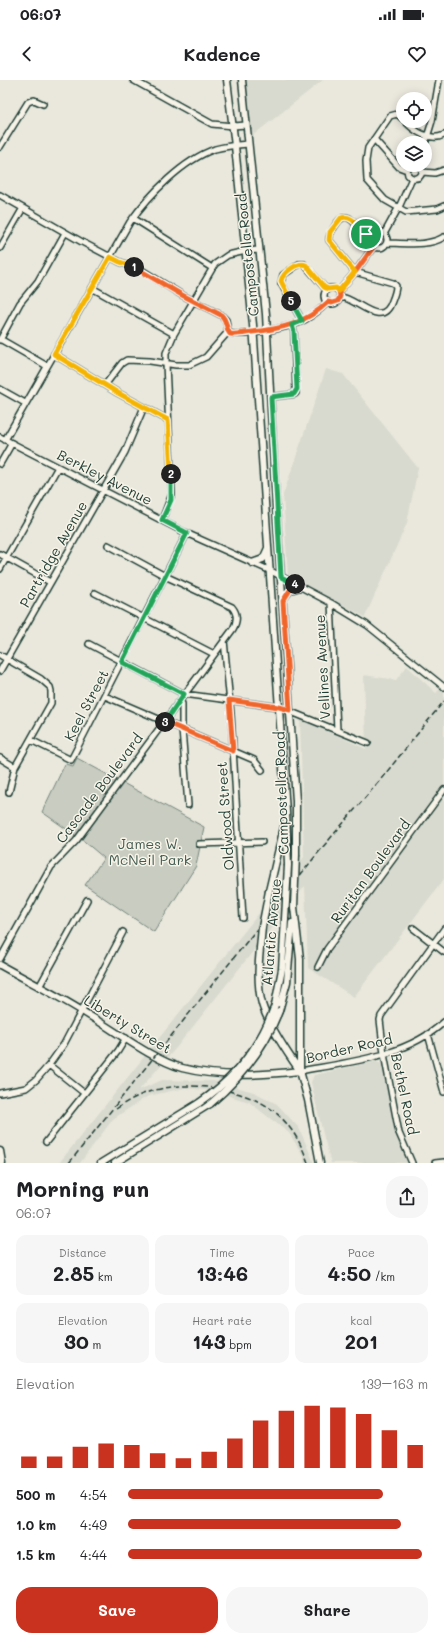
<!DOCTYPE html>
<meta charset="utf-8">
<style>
body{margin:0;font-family:Mali,sans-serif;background:#f6f6f6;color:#202124;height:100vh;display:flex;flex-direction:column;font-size:15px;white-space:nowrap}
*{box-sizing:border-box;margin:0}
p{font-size:13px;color:#757577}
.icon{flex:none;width:22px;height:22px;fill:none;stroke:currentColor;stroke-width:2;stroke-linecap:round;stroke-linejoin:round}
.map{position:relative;height:1083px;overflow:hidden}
.details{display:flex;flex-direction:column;background:#fff;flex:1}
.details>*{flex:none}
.fabs{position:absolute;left:396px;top:12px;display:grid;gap:8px}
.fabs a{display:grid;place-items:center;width:36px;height:36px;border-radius:50%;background:#fff;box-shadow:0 2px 10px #0003;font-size:20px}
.pin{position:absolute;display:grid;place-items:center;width:34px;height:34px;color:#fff;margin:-17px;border:2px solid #fff;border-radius:50%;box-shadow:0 1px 4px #0007}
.km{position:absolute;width:20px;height:20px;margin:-10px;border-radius:50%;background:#222;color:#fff;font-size:11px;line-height:20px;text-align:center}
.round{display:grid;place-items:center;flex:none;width:42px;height:42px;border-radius:16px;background:#f6f6f6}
.head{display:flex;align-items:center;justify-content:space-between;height:68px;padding:0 16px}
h1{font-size:22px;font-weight:800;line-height:30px}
.metrics{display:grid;grid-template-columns:repeat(3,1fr);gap:6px;height:68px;padding:4px 16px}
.metrics div{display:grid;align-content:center;border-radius:10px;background:#f6f6f6;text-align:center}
.metrics b{font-size:20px;font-weight:800}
.metrics small{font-size:11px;font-weight:400}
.metrics p{font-size:11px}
.chart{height:112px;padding:8px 16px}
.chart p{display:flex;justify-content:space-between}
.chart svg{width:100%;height:72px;margin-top:4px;stroke:#c8321e;stroke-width:6}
.button{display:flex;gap:8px;margin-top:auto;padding:8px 16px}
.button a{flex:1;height:46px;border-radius:16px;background:#c8321e;color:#fff;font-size:16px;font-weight:800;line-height:46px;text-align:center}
.button a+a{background:#f6f6f6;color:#202124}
ul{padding:0 16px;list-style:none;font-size:13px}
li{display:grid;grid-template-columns:64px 48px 1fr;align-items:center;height:30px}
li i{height:10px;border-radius:5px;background:#c8321e}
.status{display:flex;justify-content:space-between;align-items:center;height:28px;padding:0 20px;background:#fff;direction:ltr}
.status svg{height:11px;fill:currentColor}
header{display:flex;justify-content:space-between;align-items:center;height:52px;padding:0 16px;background:#fff;font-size:18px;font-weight:800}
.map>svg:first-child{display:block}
.built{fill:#d9dacf}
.green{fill:#c8ccc1;stroke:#74847a}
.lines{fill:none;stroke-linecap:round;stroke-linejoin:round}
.minor-casing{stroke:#1f3d34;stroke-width:8}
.major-casing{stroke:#1f3d34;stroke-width:9}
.minor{stroke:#f7f3e8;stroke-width:5}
.major{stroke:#f7f3e8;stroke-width:6}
.rail{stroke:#1f3d34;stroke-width:1.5;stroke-dasharray:6 3;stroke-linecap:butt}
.major-bridge-casing{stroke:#1f3d34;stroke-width:9;stroke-linecap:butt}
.major-bridge{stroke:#f7f3e8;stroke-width:6}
.split-1-casing{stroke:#fff;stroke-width:8}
.split-2-casing{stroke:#fff;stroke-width:8}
.split-3-casing{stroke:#fff;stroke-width:8}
.split-4-casing{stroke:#fff;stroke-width:8}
.split-5-casing{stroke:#fff;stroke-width:8}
.split-6-casing{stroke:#fff;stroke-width:8}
.split-1{stroke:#f0652b;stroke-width:5}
.split-2{stroke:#f5b400;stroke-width:5}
.split-3{stroke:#22a559;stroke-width:5}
.split-4{stroke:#f0652b;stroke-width:5}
.split-5{stroke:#22a559;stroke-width:5}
.split-6{stroke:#f5b400;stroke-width:5}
.labels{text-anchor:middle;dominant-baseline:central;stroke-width:3;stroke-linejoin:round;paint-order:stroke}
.street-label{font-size:14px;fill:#1f3d34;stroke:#f7f3e8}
.park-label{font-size:14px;fill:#415a50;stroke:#f7f3e8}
</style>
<div class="status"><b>06:07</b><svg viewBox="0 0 49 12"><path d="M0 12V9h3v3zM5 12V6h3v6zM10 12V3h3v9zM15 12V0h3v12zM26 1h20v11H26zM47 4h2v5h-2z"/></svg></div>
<header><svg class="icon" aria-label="back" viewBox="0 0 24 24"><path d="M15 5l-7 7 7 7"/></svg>Kadence<svg class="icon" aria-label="heart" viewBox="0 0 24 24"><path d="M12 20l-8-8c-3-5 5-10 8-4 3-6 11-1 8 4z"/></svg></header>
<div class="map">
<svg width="444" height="1083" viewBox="0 0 444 1083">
<rect width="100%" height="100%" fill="#eae8dd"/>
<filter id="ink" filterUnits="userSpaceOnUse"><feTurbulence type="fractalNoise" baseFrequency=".025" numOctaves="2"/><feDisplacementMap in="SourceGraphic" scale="8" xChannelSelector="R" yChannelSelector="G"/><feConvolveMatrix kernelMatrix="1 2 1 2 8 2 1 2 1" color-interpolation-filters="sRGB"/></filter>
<g filter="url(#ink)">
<!-- built -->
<path class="built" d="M245,0H323L252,56Z
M326,289L343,294L418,388L407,443L365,537L288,495L283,415Z
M407,586L436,613L444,604V799L354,917L308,888L305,806L176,968L139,1010L162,1000L213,1001L254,1012L277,1024L299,1048L314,1083H304V1077L289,1053L249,1022L213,1011L185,1008L148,1016L113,1039L80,1083H59L304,777L300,638L366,669L364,595L396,600Z
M376,981L383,985L393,1042L399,1063L409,1083H331L324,1058L311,1002L314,995Z"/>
<!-- green -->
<path class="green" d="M77,678L204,747L196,786L154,852L85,805L104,778L85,762L42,732L65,684L73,686Z"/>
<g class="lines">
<defs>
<path id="minor" d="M133,0L212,44L233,46L246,45
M403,39L397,34L390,36L368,68L366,81L367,100L385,120L406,132L437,129L444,126
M405,41C414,51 430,62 444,55
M374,59L399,87L407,90
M425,64L432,41L439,0
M0,67L28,22L34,20L43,24
M411,85L407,90L408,95C417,104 427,93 419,85
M422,92L435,93L444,90
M0,115L82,162L120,182L140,189L182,215L221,235L226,240L228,252
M133,138L212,188
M371 160a8 8 0 1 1 16 0a8 8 0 1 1-16 0Z
M384,154L400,125L412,98
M387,163C406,163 427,167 444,157
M0,168L23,128
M92,208L174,254
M324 216a8 8 0 1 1 16 0a8 8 0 1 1-16 0Z
M339,211L356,191L374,166
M340,217C356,217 382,251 392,221C394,216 396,211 396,206L393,203L355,192L329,160C329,153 333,149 337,143C350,126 357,152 372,156
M302,241L281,203L283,195L299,184H304L324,207L328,209
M228,252C237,259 287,247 298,243C310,238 319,231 328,222
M0,259L47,286
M0,260L20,223L38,201L65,153
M54,274L118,313L168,340
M105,305L122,283L127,280L150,281L176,285H189L206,277L228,252
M0,309L25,323
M271,317L295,314L296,313L294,252L292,245
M0,357L186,453L271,491L331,523L367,545L444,607
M5,360L130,142C149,115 183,80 215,69C226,66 237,65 248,64
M0,384L12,363
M162,440L172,414L166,284V273L174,254L215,184L228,175L246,171L259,170
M0,474L50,502
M0,489L58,387
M95,513L214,574
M331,523L337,650
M224,560L231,634L243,838
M89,564L184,614L279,627L368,663
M0,575L41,599L50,607L51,611V623L15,687L9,712
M0,591L125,372L144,327
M105,616L254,680L262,690
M182,624V649L188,725
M31,660L71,680L187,453
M0,678L15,687
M199,764L262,762
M413,848L444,872
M0,879L51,787L76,761L233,549C237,542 238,534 232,527L165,496L108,465
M318,887L327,869L444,710
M39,907L87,820
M428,954L444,1012
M49,985L84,1013
M300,991C349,982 406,977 444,942
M0,1013L26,1008L36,1000L49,985L64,964L123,852
M46,1062L118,971L126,958
M412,1083L399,1053L384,974L380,940L381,936L444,849
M435,1083L444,1082"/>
<path id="major" d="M227,0L235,66L253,245L286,732L288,785
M242,0L266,234L276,426L296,721V775
M252,483L263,479L268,468
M283,519L290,510L300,507
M269,811L285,743
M294,827L300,879V991L308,1020L320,1083
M260,868C258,887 257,906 262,924C268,944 288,974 300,991
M0,885C30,902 61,917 90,936C117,952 153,980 182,988C221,998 261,995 300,991
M275,925L282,889L285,839
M279,931L287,902L292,843
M0,1071L2,1083
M101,1083L199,1023
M115,1083L210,1024"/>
</defs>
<!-- minor casing -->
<use href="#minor" class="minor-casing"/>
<!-- major casing -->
<use href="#major" class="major-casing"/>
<!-- minor -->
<use href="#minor" class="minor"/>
<!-- major -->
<use href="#major" class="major"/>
<!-- rail -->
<path class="rail" d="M116,1029C147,1006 183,1002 220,1009C238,1013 256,1018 271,1029C289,1042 301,1062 308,1083
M69,1083L322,768L381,699L444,621"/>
<defs>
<path id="major-bridge" d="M294,827L296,775
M285,839L288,785
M260,868L262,847L269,811
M199,1023C234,999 261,966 275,925
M210,1024C241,998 264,969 279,931"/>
</defs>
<!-- major-bridge casing -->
<use href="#major-bridge" class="major-bridge-casing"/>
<!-- major-bridge -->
<use href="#major-bridge" class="major-bridge"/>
</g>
</g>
<g class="lines" filter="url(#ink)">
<defs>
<path id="split-1" d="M134,187L182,215L221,235C228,241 225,248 230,254C237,255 245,253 252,252C282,249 306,243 328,222L332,223L338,221L340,216L339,211L356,191L374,166L371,162L372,156L366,154"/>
<path id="split-2" d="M134,187L120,182L110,177L54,274L118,313L168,340L171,394"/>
<path id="split-3" d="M165,642L184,614L122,582L187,453L162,440L171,420V394"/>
<path id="split-4" d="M165,642L233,671L229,620L279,627L290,630L283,521L290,510L300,506L295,504"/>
<path id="split-5" d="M291,221L302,241L292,245L294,252L297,309L294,314L271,317L281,497L295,504"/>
<path id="split-6" d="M291,221L281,201C283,192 298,182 306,185L324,207L328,209L336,208L339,211L355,192L329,160L330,152L341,138C353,134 358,148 366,154"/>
</defs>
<!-- split-1 casing -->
<use href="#split-1" class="split-1-casing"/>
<!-- split-2 casing -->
<use href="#split-2" class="split-2-casing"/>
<!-- split-3 casing -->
<use href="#split-3" class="split-3-casing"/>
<!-- split-4 casing -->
<use href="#split-4" class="split-4-casing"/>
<!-- split-5 casing -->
<use href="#split-5" class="split-5-casing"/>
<!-- split-6 casing -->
<use href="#split-6" class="split-6-casing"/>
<!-- split-1 -->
<use href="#split-1" class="split-1"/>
<!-- split-2 -->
<use href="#split-2" class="split-2"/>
<!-- split-3 -->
<use href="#split-3" class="split-3"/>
<!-- split-4 -->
<use href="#split-4" class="split-4"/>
<!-- split-5 -->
<use href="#split-5" class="split-5"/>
<!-- split-6 -->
<use href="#split-6" class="split-6"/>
</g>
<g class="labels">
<!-- street labels -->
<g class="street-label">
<text transform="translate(247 175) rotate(-96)">Campostella Road</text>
<text transform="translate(105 397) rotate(27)">Berkley Avenue</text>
<text transform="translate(53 474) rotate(-60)">Partridge Avenue</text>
<text transform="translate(322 587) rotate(-93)">Vellines Avenue</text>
<text transform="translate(86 625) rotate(-62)">Keel Street</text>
<text transform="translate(99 708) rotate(-53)">Cascade Boulevard</text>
<text transform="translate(281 713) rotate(-92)">Campostella Road</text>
<text transform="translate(225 736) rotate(-94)">Oldwood Street</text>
<text transform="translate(370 791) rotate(-54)">Ruritan Boulevard</text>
<text transform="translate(271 852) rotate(-85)">Atlantic Avenue</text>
<text transform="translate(128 944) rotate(31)">Liberty Street</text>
<text transform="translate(349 968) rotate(-13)">Border Road</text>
<text transform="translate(405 1014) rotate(78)">Bethel Road</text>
</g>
<!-- park labels -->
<g class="park-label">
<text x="150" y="763">James W.<tspan x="150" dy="16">McNeil Park</tspan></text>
</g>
</g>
</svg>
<div class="fabs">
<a><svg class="icon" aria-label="locate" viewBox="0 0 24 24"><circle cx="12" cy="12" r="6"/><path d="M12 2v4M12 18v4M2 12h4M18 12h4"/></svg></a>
<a><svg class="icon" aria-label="layers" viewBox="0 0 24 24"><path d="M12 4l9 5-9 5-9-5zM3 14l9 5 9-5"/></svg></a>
</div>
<div class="pin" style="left:366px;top:154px;background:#1e9e55"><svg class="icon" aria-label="arrive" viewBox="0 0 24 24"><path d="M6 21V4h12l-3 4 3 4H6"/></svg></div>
<b class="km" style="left:134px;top:187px">1</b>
<b class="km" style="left:171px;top:394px">2</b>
<b class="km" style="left:165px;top:642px">3</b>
<b class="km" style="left:295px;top:504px">4</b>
<b class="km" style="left:291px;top:221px">5</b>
</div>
<section class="details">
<div class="head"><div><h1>Morning run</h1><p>06:07</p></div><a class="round"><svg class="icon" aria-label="share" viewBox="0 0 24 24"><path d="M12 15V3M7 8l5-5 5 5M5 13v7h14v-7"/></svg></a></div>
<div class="metrics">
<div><p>Distance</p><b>2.85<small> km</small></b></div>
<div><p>Time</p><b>13:46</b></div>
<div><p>Pace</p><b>4:50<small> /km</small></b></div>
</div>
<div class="metrics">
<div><p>Elevation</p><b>30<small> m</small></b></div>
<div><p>Heart rate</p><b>143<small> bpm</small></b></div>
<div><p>kcal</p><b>201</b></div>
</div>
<div class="chart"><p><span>Elevation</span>139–163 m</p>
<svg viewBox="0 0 160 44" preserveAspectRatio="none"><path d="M5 44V37M15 44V37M25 44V31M35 44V29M45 44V30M55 44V35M65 44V38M75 44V34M85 44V26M95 44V15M105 44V9M115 44V6M125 44V7M135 44V11M145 44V21M155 44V30"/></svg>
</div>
<ul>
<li><b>500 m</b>4:54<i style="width:85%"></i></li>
<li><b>1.0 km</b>4:49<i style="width:91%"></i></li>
<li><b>1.5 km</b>4:44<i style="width:98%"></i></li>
</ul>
<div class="button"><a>Save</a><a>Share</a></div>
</section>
